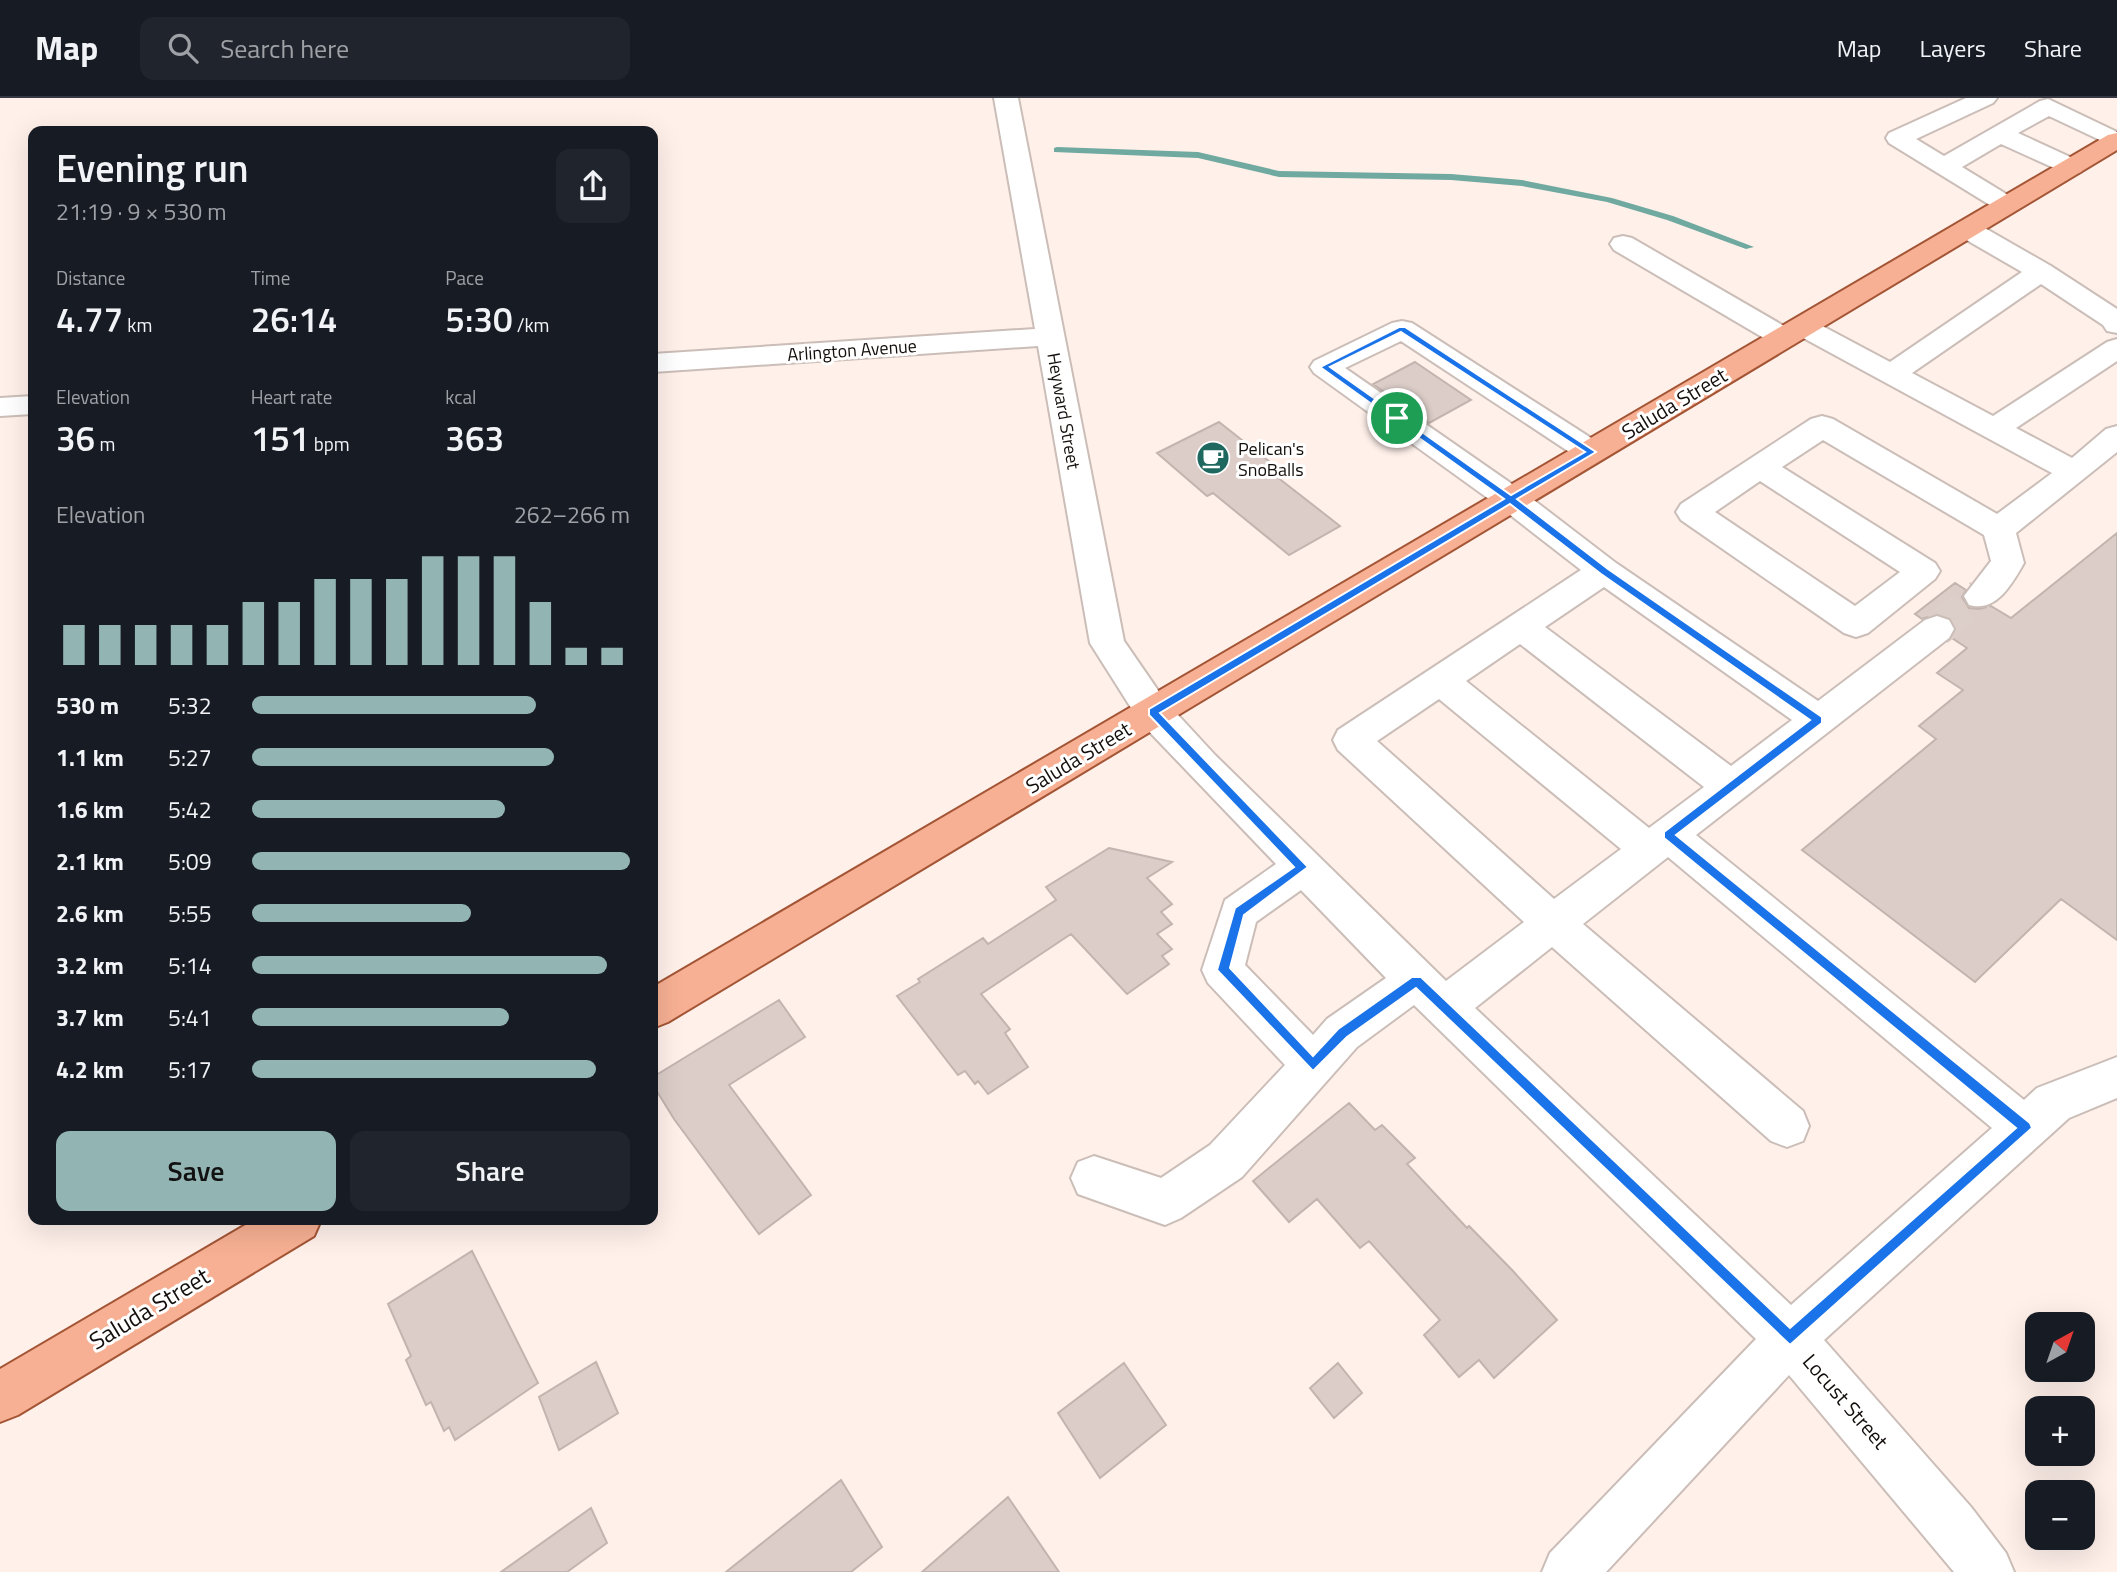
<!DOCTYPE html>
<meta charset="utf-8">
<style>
body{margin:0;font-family:"Titillium Web",sans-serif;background:#20242c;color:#f1f3f6;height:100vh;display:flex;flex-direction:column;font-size:26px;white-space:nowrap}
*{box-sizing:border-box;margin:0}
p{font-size:23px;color:#9ea1a6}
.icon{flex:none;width:38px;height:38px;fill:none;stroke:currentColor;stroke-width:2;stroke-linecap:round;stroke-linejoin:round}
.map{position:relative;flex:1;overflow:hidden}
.drawer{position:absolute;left:28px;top:28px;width:630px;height:1099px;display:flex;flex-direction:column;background:#171b24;border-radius:14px;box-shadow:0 7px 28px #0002}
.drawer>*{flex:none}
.needle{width:46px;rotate:40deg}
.buttons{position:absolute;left:2025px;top:1214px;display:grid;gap:14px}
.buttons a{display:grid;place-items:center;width:70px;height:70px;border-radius:14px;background:#171b24;box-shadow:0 7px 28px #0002;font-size:35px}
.pin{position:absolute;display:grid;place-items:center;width:60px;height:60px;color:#fff;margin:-30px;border:4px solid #fff;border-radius:50%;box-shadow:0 2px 7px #0007}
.round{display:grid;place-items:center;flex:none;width:74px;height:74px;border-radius:14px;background:#20242c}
.overview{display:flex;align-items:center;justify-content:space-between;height:119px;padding:0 28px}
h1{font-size:38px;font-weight:600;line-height:52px}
.metrics{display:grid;grid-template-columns:repeat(3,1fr);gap:10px;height:119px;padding:7px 28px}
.metrics div{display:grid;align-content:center}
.metrics b{font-size:35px;font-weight:600}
.metrics small{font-size:19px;font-weight:400}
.metrics p{font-size:19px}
.chart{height:196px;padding:14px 28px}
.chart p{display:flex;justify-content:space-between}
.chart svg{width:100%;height:126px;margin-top:7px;stroke:#92b4b2;stroke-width:6}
.cta{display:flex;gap:14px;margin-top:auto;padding:14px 28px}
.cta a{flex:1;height:80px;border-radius:14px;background:#92b4b2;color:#111;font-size:28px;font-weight:600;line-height:80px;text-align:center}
.cta a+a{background:#20242c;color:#f1f3f6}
ul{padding:0 28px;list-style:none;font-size:23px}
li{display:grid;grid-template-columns:112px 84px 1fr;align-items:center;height:52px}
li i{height:18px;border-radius:9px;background:#92b4b2}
header{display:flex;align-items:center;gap:42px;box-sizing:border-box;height:98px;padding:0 35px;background:#171b24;border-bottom:2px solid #363941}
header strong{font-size:33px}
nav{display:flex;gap:38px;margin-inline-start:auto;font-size:24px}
.search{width:490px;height:63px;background:#20242c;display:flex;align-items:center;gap:18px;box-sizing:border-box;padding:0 24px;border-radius:14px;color:#9ea1a6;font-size:26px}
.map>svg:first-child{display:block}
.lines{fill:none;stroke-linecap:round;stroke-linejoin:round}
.stream{fill:#6fa9a0;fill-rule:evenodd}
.building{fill:#dccdc8;stroke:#c2b4af;stroke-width:2}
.minor-tunnel{stroke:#dccec9;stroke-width:35;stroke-dasharray:35 18;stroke-linecap:butt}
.minor-casing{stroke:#cbbdb7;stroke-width:4}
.major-casing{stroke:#a35535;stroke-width:4}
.minor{fill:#fff;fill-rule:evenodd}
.major{fill:#f7b093;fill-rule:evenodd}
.route{fill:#1a73e8;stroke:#fff;stroke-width:2;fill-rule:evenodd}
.labels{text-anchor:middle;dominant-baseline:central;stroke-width:6;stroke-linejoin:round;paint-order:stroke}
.far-street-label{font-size:18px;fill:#130e0c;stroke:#fff}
.far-poi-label{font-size:18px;fill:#130e0c;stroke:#fff;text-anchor:start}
.street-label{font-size:21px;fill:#130e0c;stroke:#fff}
.near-street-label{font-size:24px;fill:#130e0c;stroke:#fff}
</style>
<header>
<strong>Map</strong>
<div class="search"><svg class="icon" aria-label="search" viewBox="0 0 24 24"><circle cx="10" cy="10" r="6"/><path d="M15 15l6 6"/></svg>Search here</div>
<nav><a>Map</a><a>Layers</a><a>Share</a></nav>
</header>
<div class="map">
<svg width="2117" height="1474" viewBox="0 0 2117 1474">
<rect width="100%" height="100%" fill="#fff0ea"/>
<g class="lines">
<!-- stream -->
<path class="stream" d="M1057,49L1198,54L1279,73L1451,76L1522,82L1612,100L1673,118L1754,149L1746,151L1667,122L1607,104L1522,88L1451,82L1279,79L1198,60L1054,54V50Z"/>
</g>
<!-- building -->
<path class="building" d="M1415,264L1471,302L1429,325L1373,286Z
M1219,324L1270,364L1263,368L1340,428L1289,457L1213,395L1207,398L1157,355Z
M2117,435V842L2061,801L1975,884L1802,752L1936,641L1919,628L1963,592L1937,575L1967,550L1952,540L1956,530L1951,521L1936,516L1922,521L1915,516L1955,485L1966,492L1962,499L1969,510L1979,511L1991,508L2011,520Z
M1109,750L1172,764L1147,780L1172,806L1161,814L1172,826L1157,836L1172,851L1162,858L1169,866L1127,896L1071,836L981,896L1010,931L1005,935L1028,969L988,996L978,983L975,986L965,973L958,977L897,898L920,884L918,881L983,840L988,846L1056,802L1046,789Z
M779,902L805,939L729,987L811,1097L759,1136L674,1021L653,987V979Z
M1349,1005L1375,1032L1382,1027L1415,1060L1407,1066L1467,1130L1469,1128L1513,1173L1557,1222L1494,1280L1479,1262L1459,1279L1424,1237L1440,1222L1369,1143L1360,1150L1317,1101L1289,1124L1253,1083Z
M472,1153L538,1285L455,1342L449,1329L444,1333L431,1304L426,1307L406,1262L411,1258L388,1206Z
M596,1264L618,1315L559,1352L539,1299Z
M1124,1265L1166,1327L1100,1380L1058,1315Z
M1338,1265L1362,1295L1334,1320L1310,1290Z
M841,1382L882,1449L851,1474H726Z
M1008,1399L1059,1474H922Z
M591,1410L607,1445L567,1474H501Z"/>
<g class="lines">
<!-- minor-tunnel -->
<path class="minor-tunnel" d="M1937,531L1981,498"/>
<defs>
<path id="minor" d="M994,0H1018L1124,543L1166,604L1215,657L1446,883L1524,824L1338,652L1333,642L1338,632L1581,472L1500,409L1314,275L1310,269L1314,263L1392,225L1402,223L1412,225L1602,347L1606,354L1602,361L1591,364L1580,361L1401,243L1345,270L1522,393L1616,465L1818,603L1925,522L1937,518L1949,522L1954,531L1949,540L1696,737L2024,1002L2037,990L2117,959V1000L2069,1020L1824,1242L1971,1409L2006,1455L2014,1474H1954L1789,1277L1606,1474H1542L1550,1455L1756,1241L1414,907L1357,949L1242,1079L1181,1120L1165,1127L1078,1096L1071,1080L1078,1064L1094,1058L1161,1080L1210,1047L1285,967L1208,885L1202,872L1225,802L1276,766L1140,624L1090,545L1038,248L653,274V256L1035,231ZM1604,489L1792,622L1731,668L1545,529ZM1520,546L1704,689L1649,730L1466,583ZM1439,601L1621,751L1554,801L1377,643ZM1668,759L1992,1030L1791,1207L1475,910L1552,849L1771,1043L1787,1049L1803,1043L1809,1028L1803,1013L1583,826ZM1301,792L1386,880L1327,921L1313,937L1245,867L1256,824Z
M1966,0H1997L1993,5L1916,41L1944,58L2040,3L2048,1L2117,34V50L2049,18L2018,35L2081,64L2084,69L2081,74L2072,76L2063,74L2001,46L1962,69L2016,102L2020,107L2016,112L2007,115L1998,112L1889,45L1886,40L1889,35Z
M1967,123L1976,125L2051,168L2117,211V235L2107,233L2103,227L2041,186L1912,275L1993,318L2107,244L2117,241V263L2016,330L2072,360L2106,331L2117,328V354L2016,435L2024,465C2012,486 1996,515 1969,507L1964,498L1991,463L1984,437L1823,342L1782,369L1935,465L1940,473L1935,481L1868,535L1856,539L1844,535L1681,422L1676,414L1681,406L1811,321L1822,318L1833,321L1997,416L2052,375L1796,236L1798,240L1794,246L1784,249L1774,246L1614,152L1610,146L1614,140L1623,138L1632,140L1791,232L1789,229L1793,223L1803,221L1813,223L1890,264L2022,174L1958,137L1954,131L1958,125ZM1760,383L1900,474L1855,508L1715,414Z
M33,298V316L0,318V300Z"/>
<path id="major" d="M2117,35V52L668,924L653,930V889L2108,37Z
M254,1122H321L314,1138L18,1317L0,1324V1271Z"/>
</defs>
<!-- minor casing -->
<use href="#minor" class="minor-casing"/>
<!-- major casing -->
<use href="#major" class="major-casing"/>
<!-- minor -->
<use href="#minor" class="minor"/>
<!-- major -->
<use href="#major" class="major"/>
</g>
<!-- route -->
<path class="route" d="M1399,229H1405L1596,354L1517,401L1608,471L1822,619V625L1676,737L2030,1025L2032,1030L1790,1247L1416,890L1347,939L1313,973L1217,872L1235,810L1294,769L1149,617V611L1504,401L1320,269ZM1401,234L1585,354L1511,397L1330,269ZM1510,406L1601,476L1810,622L1664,734V740L2016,1030L1790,1230L1421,879H1412L1338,931L1313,958L1230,870L1244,817L1308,769L1160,615Z"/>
<!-- icons -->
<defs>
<symbol id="cafe-disc" viewBox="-11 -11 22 22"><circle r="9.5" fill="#1f6860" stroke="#fff"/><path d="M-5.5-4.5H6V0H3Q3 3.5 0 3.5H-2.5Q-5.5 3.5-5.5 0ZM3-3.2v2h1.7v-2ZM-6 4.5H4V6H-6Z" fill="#fff"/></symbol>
</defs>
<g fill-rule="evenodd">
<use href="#cafe-disc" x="1194" y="341" width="38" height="38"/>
</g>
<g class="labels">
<!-- far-street labels -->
<g class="far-street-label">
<text transform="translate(852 252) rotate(-4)">Arlington Avenue</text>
<text transform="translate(1064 313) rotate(80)">Heyward Street</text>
</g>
<!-- far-poi labels -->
<g class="far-poi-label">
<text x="1238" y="350">Pelican's<tspan x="1238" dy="21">SnoBalls</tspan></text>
</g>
<!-- street labels -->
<g class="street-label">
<text transform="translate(1674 305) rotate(-31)">Saluda Street</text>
<text transform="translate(1078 659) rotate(-31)">Saluda Street</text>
<text transform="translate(1846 1303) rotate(49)">Locust Street</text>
</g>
<!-- near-street labels -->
<g class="near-street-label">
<text transform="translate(149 1210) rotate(-31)">Saluda Street</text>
</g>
</g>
</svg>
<div class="buttons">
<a><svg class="needle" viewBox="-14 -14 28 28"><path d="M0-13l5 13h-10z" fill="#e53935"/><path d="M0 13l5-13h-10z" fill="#9ea1a6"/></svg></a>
<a>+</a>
<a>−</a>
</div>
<div class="pin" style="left:1397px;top:320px;background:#1e9e55"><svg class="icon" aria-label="arrive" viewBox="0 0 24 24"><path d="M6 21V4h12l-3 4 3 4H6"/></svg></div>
<section class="drawer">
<div class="overview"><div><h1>Evening run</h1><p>21:19 · 9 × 530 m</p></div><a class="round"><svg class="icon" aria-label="share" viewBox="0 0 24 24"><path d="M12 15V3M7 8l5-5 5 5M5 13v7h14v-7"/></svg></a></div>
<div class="metrics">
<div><p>Distance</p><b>4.77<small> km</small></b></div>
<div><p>Time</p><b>26:14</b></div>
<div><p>Pace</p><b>5:30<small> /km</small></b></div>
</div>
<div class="metrics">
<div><p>Elevation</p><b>36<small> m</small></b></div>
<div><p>Heart rate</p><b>151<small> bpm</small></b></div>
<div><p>kcal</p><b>363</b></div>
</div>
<div class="chart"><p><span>Elevation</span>262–266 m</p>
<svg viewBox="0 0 160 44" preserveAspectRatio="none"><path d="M5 44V30M15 44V30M25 44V30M35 44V30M45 44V30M55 44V22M65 44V22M75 44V14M85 44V14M95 44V14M105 44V6M115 44V6M125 44V6M135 44V22M145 44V38M155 44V38"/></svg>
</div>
<ul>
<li><b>530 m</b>5:32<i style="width:75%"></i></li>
<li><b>1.1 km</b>5:27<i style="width:80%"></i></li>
<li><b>1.6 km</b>5:42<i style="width:67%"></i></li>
<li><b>2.1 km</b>5:09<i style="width:100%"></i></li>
<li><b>2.6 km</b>5:55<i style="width:58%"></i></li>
<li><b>3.2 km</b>5:14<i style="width:94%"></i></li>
<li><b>3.7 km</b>5:41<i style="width:68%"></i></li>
<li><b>4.2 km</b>5:17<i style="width:91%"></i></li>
</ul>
<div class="cta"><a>Save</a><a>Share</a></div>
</section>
</div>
